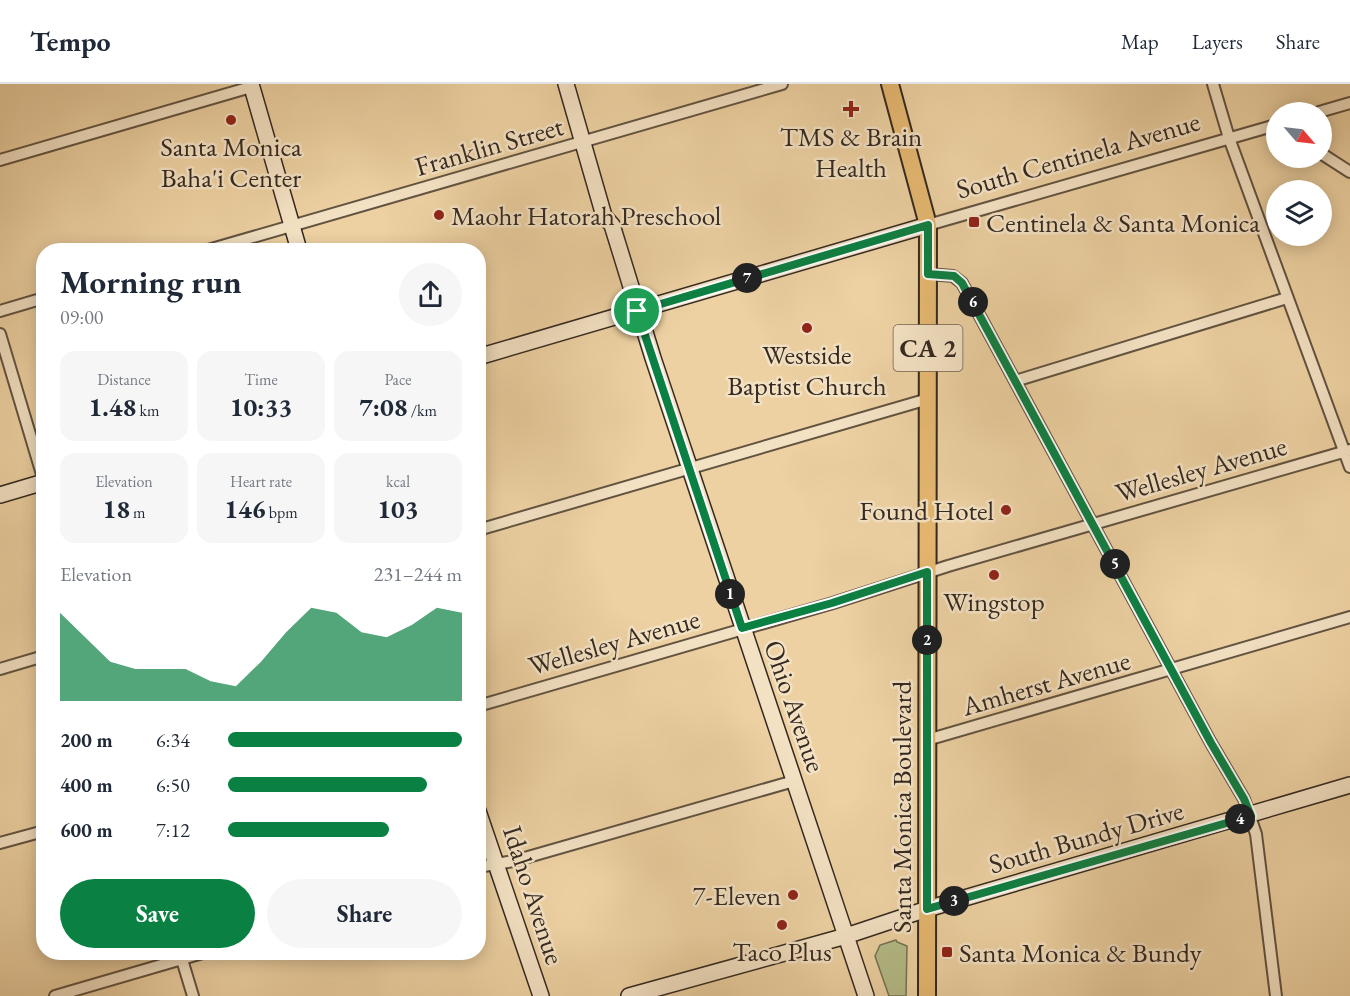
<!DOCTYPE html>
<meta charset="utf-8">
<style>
body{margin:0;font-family:"EB Garamond",serif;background:#f6f6f7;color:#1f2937;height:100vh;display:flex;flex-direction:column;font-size:22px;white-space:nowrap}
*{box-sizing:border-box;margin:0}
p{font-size:20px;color:#747a83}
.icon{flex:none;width:33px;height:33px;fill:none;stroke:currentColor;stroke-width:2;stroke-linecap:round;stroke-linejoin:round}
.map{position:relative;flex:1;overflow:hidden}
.panel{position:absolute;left:36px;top:159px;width:450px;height:717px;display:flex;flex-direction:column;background:#fff;border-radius:24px;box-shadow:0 3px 15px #0003}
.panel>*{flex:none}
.needle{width:39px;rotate:118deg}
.fabs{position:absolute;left:1266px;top:18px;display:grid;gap:12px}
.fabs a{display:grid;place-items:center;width:66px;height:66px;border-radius:50%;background:#fff;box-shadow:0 3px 15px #0003;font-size:30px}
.pin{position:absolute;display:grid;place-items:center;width:51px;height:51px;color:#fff;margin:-26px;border:3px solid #fff;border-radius:50%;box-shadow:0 2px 6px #0007}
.km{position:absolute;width:30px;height:30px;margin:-15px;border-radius:50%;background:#222;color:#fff;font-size:16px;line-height:30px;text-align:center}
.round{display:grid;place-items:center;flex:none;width:63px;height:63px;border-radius:32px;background:#f6f6f7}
.headline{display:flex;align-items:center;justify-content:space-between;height:102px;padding:0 24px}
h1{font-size:33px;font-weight:700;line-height:45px}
.stats{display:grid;grid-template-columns:repeat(3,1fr);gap:9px;height:102px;padding:6px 24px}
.stats div{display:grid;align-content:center;border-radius:15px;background:#f6f6f7;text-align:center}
.stats b{font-size:26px;font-weight:700}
.stats small{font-size:16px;font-weight:400}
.stats p{font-size:16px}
.chart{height:168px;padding:12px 24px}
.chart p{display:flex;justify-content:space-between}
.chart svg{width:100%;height:108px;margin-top:6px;fill:#0b8043;opacity:.7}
.action{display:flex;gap:12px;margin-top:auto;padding:12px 24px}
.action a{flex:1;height:69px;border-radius:36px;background:#0b8043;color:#fff;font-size:24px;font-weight:700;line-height:69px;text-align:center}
.action a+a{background:#f6f6f7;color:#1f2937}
ul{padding:0 24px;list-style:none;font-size:20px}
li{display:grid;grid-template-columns:96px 72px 1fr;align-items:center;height:45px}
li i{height:15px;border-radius:8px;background:#0b8043}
header{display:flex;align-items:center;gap:36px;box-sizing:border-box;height:84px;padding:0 30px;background:#fff;border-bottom:2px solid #e0e1e3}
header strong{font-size:28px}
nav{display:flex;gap:33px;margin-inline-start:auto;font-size:21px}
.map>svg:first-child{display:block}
.green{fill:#b4bc88;stroke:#747254;stroke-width:1.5}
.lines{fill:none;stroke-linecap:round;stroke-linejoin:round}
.street-casing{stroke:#625341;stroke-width:14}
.secondary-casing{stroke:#342921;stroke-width:18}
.primary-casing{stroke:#342921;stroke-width:20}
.street{stroke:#f3e1c3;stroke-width:10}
.secondary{stroke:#f3e1c3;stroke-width:15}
.primary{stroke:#e6b871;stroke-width:16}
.route-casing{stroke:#fff;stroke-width:12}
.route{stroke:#0b8043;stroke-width:8}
.poi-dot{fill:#8f2418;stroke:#f3e1c3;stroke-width:2}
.labels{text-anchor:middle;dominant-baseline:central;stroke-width:5;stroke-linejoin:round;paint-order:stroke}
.shield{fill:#f3e1c3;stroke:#6d6052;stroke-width:1.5}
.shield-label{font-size:26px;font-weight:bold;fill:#342921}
.poi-label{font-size:27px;fill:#342921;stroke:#f3e1c3}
.street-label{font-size:27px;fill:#342921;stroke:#f3e1c3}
</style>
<header>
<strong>Tempo</strong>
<nav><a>Map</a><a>Layers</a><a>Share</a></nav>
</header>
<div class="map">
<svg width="1350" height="912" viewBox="0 0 1350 912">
<rect width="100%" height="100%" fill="#edd1a2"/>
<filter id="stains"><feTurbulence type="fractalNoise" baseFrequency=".00333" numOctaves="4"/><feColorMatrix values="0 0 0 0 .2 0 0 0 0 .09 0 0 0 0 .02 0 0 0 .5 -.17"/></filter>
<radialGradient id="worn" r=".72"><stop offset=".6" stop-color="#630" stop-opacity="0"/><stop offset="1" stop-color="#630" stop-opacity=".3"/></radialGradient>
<!-- green -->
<path class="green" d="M896,856L897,858L907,862L906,912H889L875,872L880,861Z"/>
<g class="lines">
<defs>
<path id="street" d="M1213,0L1229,54L1350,383
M1319,28L1350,19
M1322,70L1350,88
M0,76L251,3
M928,141L1276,41
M208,166L782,0
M928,190L953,192L962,199L1211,659L1244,715L1256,750L1276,912
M0,227L44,214
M0,250L44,397
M1015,297L1287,214
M478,446L928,315
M0,585L44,572
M478,622L833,519L948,482L1350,366
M927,656L1350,533
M0,759L44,747
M478,783L514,777L794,697
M180,869L193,912
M55,912L206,868"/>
<path id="secondary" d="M251,0L299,166
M566,0L604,132L612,141L653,274L866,912
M478,273L928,141
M0,411L44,398
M478,727L541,912
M629,912L846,852L927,825L1350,701"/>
<path id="primary" d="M890,0L928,141L927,912"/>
</defs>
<!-- street casing -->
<use href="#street" class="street-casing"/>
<!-- secondary casing -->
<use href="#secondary" class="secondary-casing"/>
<!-- primary casing -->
<use href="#primary" class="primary-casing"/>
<!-- street -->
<use href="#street" class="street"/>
<!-- secondary -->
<use href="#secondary" class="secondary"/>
<!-- primary -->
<use href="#primary" class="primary"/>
</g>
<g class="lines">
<defs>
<path id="route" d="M928,141V190L954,192L962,199L1211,659L1244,715L1251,732L927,825V488L832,519L742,544L637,227Z"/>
</defs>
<!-- route casing -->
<use href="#route" class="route-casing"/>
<!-- route -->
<use href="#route" class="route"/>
</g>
<!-- markers -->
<g class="poi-dot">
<path d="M848 16h6v6h6v6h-6v6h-6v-6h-6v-6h6z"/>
<circle cx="231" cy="36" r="6"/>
<circle cx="439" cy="131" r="6"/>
<rect x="968" y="132" width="12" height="12" rx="3"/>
<circle cx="807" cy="244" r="6"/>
<circle cx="1006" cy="426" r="6"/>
<circle cx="994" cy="491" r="6"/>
<circle cx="793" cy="811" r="6"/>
<circle cx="782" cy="841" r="6"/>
<rect x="941" y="862" width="12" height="12" rx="3"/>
</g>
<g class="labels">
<!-- shield labels -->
<rect class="shield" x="893.5" y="241" width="69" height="46" rx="4.5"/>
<g class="shield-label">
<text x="928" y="264">CA 2</text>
</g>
<!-- poi labels -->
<g class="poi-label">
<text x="851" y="52">TMS &amp; Brain<tspan x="851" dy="31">Health</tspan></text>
<text x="231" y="62">Santa Monica<tspan x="231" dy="31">Baha'i Center</tspan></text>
<text x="451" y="131" text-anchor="start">Maohr Hatorah Preschool</text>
<text x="986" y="138" text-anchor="start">Centinela &amp; Santa Monica</text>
<text x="807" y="270">Westside<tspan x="807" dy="31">Baptist Church</tspan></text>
<text x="994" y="426" text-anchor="end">Found Hotel</text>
<text x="994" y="517">Wingstop</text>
<text x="781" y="811" text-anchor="end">7-Eleven</text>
<text x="782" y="867">Taco Plus</text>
<text x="959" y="868" text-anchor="start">Santa Monica &amp; Bundy</text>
</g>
<!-- street labels -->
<g class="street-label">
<text transform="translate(489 62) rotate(-16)">Franklin Street</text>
<text transform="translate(1078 71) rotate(-16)">South Centinela Avenue</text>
<text transform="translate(1201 385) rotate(-16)">Wellesley Avenue</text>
<text transform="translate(614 558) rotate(-16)">Wellesley Avenue</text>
<text transform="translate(1046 599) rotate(-16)">Amherst Avenue</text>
<text transform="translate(795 622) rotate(71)">Ohio Avenue</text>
<text transform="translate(901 723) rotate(-90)">Santa Monica Boulevard</text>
<text transform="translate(1086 753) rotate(-16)">South Bundy Drive</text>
<text transform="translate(534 811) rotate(72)">Idaho Avenue</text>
</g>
</g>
<rect width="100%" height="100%" filter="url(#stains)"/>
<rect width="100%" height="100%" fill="url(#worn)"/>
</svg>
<div class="fabs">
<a><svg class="needle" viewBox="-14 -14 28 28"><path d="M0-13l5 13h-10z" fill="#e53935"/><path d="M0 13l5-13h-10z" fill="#747a83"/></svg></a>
<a><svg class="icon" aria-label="layers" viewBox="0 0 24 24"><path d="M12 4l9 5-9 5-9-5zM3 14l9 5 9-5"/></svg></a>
</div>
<div class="pin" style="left:637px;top:227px;background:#1e9e55"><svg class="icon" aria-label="arrive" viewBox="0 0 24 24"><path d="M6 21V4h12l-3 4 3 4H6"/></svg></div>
<b class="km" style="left:730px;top:510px">1</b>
<b class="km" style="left:927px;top:556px">2</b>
<b class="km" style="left:954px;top:817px">3</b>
<b class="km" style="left:1240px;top:735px">4</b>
<b class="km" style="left:1115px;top:480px">5</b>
<b class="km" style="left:973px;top:218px">6</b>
<b class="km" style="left:747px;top:194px">7</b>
<section class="panel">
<div class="headline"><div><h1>Morning run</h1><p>09:00</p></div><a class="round"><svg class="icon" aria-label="share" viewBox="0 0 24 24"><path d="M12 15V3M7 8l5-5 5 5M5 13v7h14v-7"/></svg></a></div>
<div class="stats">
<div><p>Distance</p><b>1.48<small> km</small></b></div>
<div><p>Time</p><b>10:33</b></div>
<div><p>Pace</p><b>7:08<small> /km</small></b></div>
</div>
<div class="stats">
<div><p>Elevation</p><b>18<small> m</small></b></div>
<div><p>Heart rate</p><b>146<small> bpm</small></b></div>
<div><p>kcal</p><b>103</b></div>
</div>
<div class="chart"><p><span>Elevation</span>231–244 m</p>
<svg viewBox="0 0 160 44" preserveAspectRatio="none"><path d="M0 44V8L10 18L20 28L30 31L40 31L50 31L60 36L70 38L80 28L90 16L100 6L110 8L120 16L130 18L140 13L150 6L160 8V44z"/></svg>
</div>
<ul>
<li><b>200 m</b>6:34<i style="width:100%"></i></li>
<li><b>400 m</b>6:50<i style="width:85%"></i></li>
<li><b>600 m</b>7:12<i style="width:69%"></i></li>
</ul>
<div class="action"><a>Save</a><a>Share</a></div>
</section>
</div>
